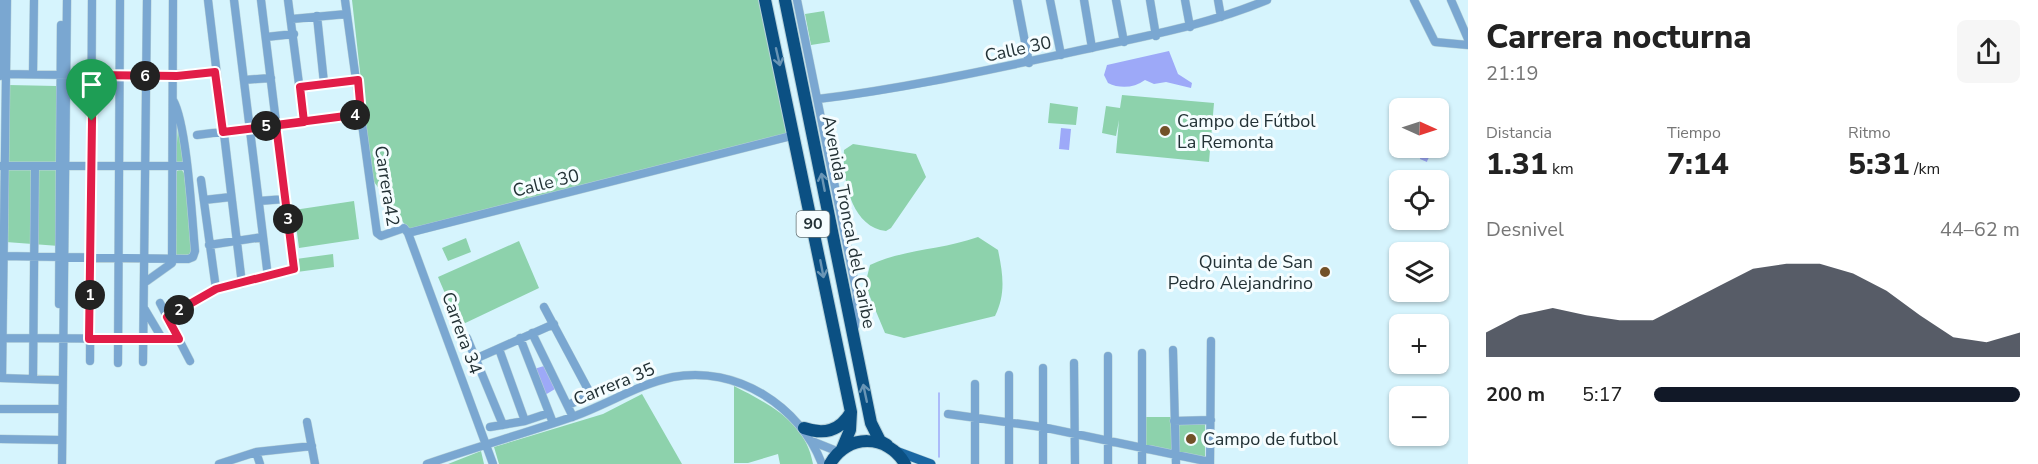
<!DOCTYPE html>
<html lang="es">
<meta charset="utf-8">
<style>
body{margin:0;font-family:"Nunito Sans",sans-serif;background:#f6f6f6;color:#222;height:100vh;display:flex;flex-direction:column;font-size:22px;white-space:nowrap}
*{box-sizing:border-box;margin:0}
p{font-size:20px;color:#767676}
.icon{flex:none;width:33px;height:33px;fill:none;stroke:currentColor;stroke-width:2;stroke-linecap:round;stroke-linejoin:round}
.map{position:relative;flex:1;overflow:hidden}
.panel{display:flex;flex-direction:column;background:#fff;width:570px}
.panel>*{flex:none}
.needle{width:39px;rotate:93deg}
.fabs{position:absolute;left:1389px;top:98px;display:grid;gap:12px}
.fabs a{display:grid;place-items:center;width:60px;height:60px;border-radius:9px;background:#fff;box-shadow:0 2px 4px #0004;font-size:30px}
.pin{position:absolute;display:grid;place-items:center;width:51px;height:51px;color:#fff;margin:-62px -26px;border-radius:50% 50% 50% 0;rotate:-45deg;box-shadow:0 0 6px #0007}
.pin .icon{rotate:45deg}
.km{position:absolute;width:30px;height:30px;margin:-15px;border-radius:50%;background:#222;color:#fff;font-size:16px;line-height:30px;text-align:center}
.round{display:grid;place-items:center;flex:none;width:63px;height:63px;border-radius:9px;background:#f6f6f6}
.overview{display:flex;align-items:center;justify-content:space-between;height:102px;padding:0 18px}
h1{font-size:33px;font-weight:800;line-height:45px}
.stats{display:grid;grid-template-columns:repeat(3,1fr);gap:9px;height:102px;padding:6px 18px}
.stats div{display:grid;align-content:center}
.stats b{font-size:30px;font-weight:800}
.stats small{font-size:16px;font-weight:400}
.stats p{font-size:16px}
.chart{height:168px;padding:12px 18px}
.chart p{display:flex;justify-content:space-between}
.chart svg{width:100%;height:108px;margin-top:6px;fill:#111827;opacity:.7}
ul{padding:0 18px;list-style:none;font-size:20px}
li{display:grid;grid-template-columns:96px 72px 1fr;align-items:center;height:45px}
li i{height:15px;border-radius:8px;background:#111827}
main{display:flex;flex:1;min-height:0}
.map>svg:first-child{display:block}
.green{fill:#8dd2ac}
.water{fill:#9da9f8}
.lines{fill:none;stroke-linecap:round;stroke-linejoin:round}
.stream{stroke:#9da9f8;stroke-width:1.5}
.minor-casing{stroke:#b6d1d9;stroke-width:9}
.major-casing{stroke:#b6d1d9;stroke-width:10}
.highway-casing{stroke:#b6d1d9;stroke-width:14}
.minor{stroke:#7aa7d1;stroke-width:8}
.major{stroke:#1a67a3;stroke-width:9}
.highway{stroke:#0b5083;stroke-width:12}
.oneway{stroke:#6995b5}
.route-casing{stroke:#fff;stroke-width:12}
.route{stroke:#e11d48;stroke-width:8}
.poi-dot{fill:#725128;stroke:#f5fdff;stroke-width:2}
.labels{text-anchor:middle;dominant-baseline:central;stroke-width:6;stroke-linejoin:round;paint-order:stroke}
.shield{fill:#f5fdff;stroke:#626f72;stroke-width:1.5}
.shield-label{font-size:16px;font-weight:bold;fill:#233236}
.street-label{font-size:18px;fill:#233236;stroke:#f5fdff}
.poi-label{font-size:18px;fill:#233236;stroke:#f5fdff;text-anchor:start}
</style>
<main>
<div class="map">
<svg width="1468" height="464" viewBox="0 0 1468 464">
<rect width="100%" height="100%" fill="#d6f4fd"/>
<!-- green -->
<path class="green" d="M352,0H760L789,133L408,229L372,179Z
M824,11L830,42L811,45L805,14Z
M9,85L56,86L59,246L6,242Z
M1122,95L1214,103L1209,162L1116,153L1119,120L1116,136L1102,133L1106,106L1120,108Z
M1050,103L1078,107L1076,125L1048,123Z
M178,124L183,162L181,163L176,162Z
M853,144L916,154L926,177L891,228L886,231C851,227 842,178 844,150Z
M181,169L184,173L193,253L189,256H177L175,253L177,171Z
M354,201L359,239L299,248L294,210Z
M978,237L998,250C1003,274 1006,294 995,316L904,338L885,333L865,285L870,265C904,249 942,250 978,237Z
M466,238L471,252L448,261L442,248Z
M519,241L539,288L459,326L438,277Z
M333,254L334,267L297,272L296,259Z
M734,386C769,404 806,422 813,464H780L778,454L748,463H734Z
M642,394L682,464H499L494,447L603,414Z
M1144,417H1172V453L1143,445Z
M1178,422H1205V459L1178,456Z
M481,451L484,464H448Z"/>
<!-- water -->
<path class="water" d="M1169,51L1178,74L1192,83L1191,88L1166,82L1154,84L1145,80C1134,88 1120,89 1108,83L1104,75L1107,65Z
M1061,128L1071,129L1069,150L1059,149Z
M1439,143C1440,155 1430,152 1427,162L1420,159L1421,147H1438Z
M544,366L555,389L545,395L534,369Z"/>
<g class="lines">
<!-- stream -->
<path class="stream" d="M939,457V393"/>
<defs>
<path id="minor" d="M208,0L242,284
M234,0L268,277
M288,0L304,122
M345,0L377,233L381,236L404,228L408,233
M797,0L857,295L855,326
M1017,0L1029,63
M1050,0L1061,55
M1084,0L1092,48
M1116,0L1124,42
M1150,0L1156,36
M1185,0L1190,27
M1218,0L1221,17
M1414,0L1435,42L1468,45
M1451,0L1468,39
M317,16L324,83
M292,19L347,14
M266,37L294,34
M0,74L146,76L215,72
M33,74L34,0
M0,76L1,0
M244,80L271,78
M300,87L358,80
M818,99C910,88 1001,67 1091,48C1155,34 1206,25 1267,0
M197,135L361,114
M0,166H186
M201,180L216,289
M204,200L231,197
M259,201L285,199
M408,233L795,135
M408,233L493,464
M209,245L263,237
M1,256L188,259L193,257L195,251C192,219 187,124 173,100
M144,283L172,263L173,0
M160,303L190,361
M59,304L61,25
M544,307L591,395L568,405
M144,308L163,340
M167,317L216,289L294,269L261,0
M532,333L573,417
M0,338L179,339
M467,338L503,425
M520,338L553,423
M499,349L525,421
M1173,350L1176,464
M1108,356V464
M475,359L554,324
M90,361L92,0
M143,362L147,0
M118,363L120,0
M1074,363L1075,464
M1043,368V464
M0,378L61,380
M2,378L7,0
M33,379L35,167
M975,384V464
M0,409H61
M948,414L1042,427L1210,462
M1174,421L1211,420
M307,422L315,464
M490,427L525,421L549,413
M0,439L61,440
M814,442L839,452
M256,452L260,464
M62,464L67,0
M219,464L256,452L312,446
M427,464C476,447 526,433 575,416C608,404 639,384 673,377C736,365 800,406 822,464
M1009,464V375
M1142,464V353
M1210,464L1211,341"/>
<path id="major" d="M896,451L931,464"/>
<path id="highway" d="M765,0L851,412L850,430L842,449
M785,0L871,423L880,441L887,445
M804,428C824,435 840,431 851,412
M830,464C847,433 888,434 905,464"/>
</defs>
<!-- minor casing -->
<use href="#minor" class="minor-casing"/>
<!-- major casing -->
<use href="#major" class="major-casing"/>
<!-- highway casing -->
<use href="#highway" class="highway-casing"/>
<!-- minor -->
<use href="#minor" class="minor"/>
<!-- major -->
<use href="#major" class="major"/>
<!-- highway -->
<use href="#highway" class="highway"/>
</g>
<!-- one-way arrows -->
<defs><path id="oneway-shaft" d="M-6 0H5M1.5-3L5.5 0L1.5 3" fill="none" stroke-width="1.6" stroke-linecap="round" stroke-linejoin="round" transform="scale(1.5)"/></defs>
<g class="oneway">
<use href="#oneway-shaft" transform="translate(778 57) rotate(77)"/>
<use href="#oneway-shaft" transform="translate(823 182) rotate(-101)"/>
<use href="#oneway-shaft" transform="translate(822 269) rotate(79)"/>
<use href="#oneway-shaft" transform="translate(865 393) rotate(-102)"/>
</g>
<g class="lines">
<defs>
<path id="route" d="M92,121L89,339H179L167,317L216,289L294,269L276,125L361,114L358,80L300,87L304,122L223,132L215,72L177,76L92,75V121"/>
</defs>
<!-- route casing -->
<use href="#route" class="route-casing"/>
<!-- route -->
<use href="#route" class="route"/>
</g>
<!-- markers -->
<g class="poi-dot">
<circle cx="1165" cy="131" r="6"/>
<circle cx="1325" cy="272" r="6"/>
<circle cx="1191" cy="439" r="6"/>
</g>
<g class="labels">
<!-- shield labels -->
<rect class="shield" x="796.5" y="211" width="33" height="26" rx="4.5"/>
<g class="shield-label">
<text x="813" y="224">90</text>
</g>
<!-- street labels -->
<g class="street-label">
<text transform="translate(1018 49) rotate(-12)">Calle 30</text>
<text transform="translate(546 183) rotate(-14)">Calle 30</text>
<text transform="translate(387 186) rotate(81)">Carrera42</text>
<text transform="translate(849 222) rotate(79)">Avenida Troncal del Caribe</text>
<text transform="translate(462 333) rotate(70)">Carrera 34</text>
<text transform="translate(614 384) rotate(-22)">Carrera 35</text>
</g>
<!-- poi labels -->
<g class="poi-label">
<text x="1177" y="121">Campo de Fútbol<tspan x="1177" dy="21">La Remonta</tspan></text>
<text x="1313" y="262" text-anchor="end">Quinta de San<tspan x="1313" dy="21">Pedro Alejandrino</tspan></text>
<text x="1203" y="439">Campo de futbol</text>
</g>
</g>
</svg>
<div class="fabs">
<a><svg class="needle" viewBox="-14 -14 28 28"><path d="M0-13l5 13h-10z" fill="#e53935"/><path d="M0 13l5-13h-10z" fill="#767676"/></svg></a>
<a><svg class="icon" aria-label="locate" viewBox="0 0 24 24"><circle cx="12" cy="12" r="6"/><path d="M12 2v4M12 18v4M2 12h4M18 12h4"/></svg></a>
<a><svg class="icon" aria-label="layers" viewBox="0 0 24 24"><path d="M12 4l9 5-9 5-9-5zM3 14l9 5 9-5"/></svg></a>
<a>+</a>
<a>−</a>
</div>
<div class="pin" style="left:92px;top:121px;background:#1e9e55"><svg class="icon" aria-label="arrive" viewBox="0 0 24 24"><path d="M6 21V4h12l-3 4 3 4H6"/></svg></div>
<b class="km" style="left:90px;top:295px">1</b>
<b class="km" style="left:179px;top:310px">2</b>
<b class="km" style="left:288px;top:219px">3</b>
<b class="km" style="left:355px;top:115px">4</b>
<b class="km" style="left:266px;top:126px">5</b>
<b class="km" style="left:145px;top:76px">6</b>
</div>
<section class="panel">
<div class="overview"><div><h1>Carrera nocturna</h1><p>21:19</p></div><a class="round"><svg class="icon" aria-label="share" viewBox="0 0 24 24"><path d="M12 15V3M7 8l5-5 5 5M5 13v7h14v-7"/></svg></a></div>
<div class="stats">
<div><p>Distancia</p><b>1.31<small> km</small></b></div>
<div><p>Tiempo</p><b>7:14</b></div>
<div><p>Ritmo</p><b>5:31<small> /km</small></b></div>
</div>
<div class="chart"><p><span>Desnivel</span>44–62 m</p>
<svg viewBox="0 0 160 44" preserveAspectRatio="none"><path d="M0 44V34L10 27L20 24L30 27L40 29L50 29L60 22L70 15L80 8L90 6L100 6L110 10L120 17L130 27L140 36L150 38L160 34V44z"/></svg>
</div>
<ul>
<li><b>200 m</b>5:17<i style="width:100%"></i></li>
</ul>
</section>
</main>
